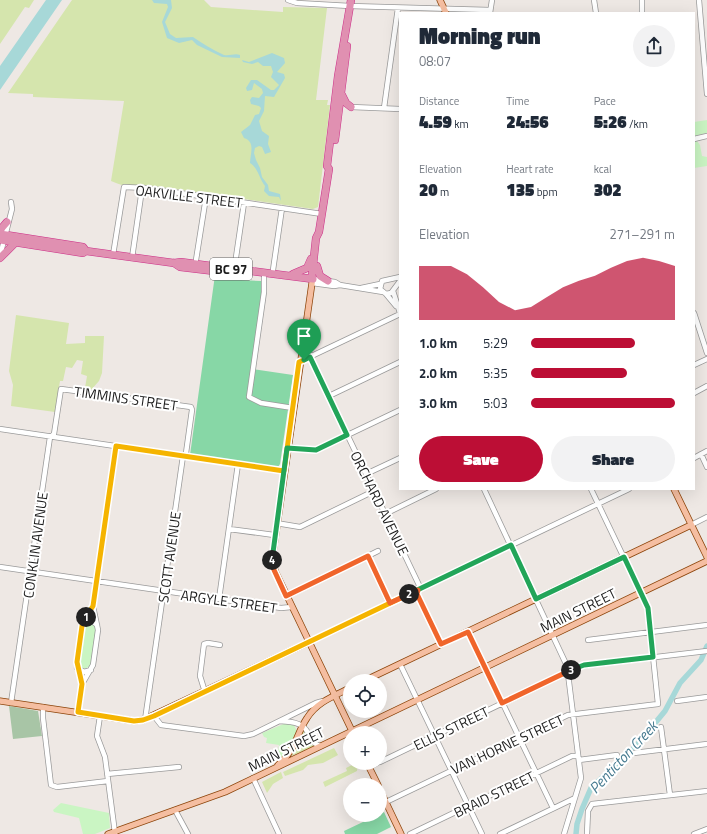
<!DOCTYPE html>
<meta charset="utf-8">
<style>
body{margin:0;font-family:"Titillium Web",sans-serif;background:#f2f2f3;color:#1f2937;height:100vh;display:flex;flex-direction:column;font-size:15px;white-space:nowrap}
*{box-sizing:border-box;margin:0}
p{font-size:13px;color:#747a83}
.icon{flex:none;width:22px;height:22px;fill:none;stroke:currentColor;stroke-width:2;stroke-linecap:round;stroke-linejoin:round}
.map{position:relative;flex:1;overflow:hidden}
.panel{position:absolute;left:399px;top:12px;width:296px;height:478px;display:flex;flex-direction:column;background:#fff;border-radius:0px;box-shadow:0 4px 16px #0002}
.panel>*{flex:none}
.fabs{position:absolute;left:343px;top:674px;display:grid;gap:8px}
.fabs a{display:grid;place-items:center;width:44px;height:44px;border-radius:50%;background:#fff;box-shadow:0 4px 16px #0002;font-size:20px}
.pin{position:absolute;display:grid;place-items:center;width:34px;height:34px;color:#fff;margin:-41px -17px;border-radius:50% 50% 50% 0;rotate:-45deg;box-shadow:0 0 4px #0007}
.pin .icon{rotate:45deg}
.km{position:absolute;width:20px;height:20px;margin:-10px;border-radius:50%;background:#222;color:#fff;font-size:11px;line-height:20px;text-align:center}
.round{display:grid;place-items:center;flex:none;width:42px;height:42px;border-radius:21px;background:#f2f2f3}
.summary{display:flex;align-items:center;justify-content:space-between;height:68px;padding:0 20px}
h1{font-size:22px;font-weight:800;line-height:30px}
.stats{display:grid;grid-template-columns:repeat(3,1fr);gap:6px;height:68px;padding:4px 20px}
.stats div{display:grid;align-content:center}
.stats b{font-size:17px;font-weight:800}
.stats small{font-size:11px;font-weight:400}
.stats p{font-size:11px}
.chart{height:112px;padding:8px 20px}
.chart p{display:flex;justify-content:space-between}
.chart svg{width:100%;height:72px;margin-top:4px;fill:#bc0e35;opacity:.7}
.action{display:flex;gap:8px;margin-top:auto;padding:8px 20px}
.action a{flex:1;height:46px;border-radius:24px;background:#bc0e35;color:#fff;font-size:16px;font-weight:800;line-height:46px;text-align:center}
.action a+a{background:#f2f2f3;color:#1f2937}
ul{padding:0 20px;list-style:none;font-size:13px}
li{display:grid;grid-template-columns:64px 48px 1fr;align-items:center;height:30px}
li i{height:10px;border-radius:5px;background:#bc0e35}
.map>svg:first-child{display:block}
.grass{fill:#d5e5ad}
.cemetery{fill:#a8c5a6}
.park{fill:#caf5c3}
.pitch{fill:#87d7a6}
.water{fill:#a7d8d8}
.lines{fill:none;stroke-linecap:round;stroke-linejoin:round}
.river{stroke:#a7d8d8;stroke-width:5.5}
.minor-casing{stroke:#9a9a9a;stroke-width:6}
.major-casing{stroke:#8c440a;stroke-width:7}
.highway-casing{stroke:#cc3088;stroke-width:8}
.minor{stroke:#fff;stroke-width:4.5}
.major{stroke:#f5bea1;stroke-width:5.5}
.highway{stroke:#e090b1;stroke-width:7}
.split-1-casing{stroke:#fff;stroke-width:8}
.split-2-casing{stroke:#fff;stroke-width:8}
.split-3-casing{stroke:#fff;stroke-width:8}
.split-4-casing{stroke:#fff;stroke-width:8}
.split-5-casing{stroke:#fff;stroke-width:8}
.split-1{stroke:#f5b400;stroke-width:5}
.split-2{stroke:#f5b400;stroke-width:5}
.split-3{stroke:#22a559;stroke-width:5}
.split-4{stroke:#f0652b;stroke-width:5}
.split-5{stroke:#22a559;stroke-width:5}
.labels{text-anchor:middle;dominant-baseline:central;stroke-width:4;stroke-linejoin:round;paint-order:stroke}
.shield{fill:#fff;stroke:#616161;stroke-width:1}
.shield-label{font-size:13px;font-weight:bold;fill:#1d1d1d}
.street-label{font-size:14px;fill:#1d1d1d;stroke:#fff}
.water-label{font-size:15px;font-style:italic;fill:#477b90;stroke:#fff}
</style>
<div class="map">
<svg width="707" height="834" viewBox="0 0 707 834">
<rect width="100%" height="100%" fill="#eee8e4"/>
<!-- grass -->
<path class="grass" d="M0,0H34L29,8L25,7L0,44Z
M72,0H204L211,7L283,12V7L327,8L316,100H328L327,105H330L318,207L313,209L146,185C134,189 122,186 111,181L124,101L33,97V94L8,93Z
M16,315L69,323L66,344L85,343V336H104L102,373L99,381L91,390L85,388L87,376L81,374L83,361L77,360L72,368L66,367L63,381H60L55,412L11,406L13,385L9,371Z
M303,728L315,746L291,756Z
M334,748L338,755L323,763L308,765L303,770L285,776L283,772Z
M356,763H358L357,771L325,787L323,782L347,771L346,768Z
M281,772L283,778L273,784L267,793L262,782Z"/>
<!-- cemetery -->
<path class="cemetery" d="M9,706L38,711L42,736L13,739Z"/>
<!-- park -->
<path class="park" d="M707,120V133L694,136V122Z
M697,141L700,145L702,156L707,157V166L694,168V142Z
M87,623H91L95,626L96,630L91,664L89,667L84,669L79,666V662L84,628Z
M286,723L294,725L297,731C293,743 288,753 277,761L279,745L266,743L267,738L264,737L262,733Z
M61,803L109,813L110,828L95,834H83L79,818L54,812L53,810Z"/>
<!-- pitch -->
<path class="pitch" d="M215,275L241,280L261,281L262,292L252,369L293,375L280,464L278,467L190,455Z
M384,812L391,827L377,834H345L344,831Z"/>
<!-- water -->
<path class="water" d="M46,0H62L0,90V66Z
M152,0H171L172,8L165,22L170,34L176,38L193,37C202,43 213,50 224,55C230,56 235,53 240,55V58L222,57L197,45L192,40L179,43L167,38L162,22L168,7L167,4L154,3Z
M272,53L284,58L285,63L277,72L284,74L285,78L274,97L265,96L264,111L259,121L262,131L269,136L268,144L271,152L265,154L262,147L259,146L255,148L254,153L256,160L260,168L262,177L268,185L269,191L280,194L281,201L279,197L269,196L264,191L265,186C259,178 258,168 250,163C250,154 256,142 244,138L241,132L250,125L255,115L259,114L261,108L259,106L251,104L250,100L252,97L259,98L263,93L262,89L254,83L252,90L247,91L246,88L251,80H257L271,90H274L279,85L271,77L273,72L271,66H263L258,62L252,64L243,62L242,60L249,62Z"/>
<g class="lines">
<!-- river -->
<path class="river" d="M576,834L577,824L582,809L591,788L637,745L665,711L680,683L701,660L707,646"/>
<defs>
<path id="minor" d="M288,0L297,3L350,6L490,10
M594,0L596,13
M642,0V13
M699,0L707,94
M490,13L492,0
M351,107L400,109
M384,108L398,8
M694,139L707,136
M113,255L124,187L146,188L322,214
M0,256L12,209L11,202
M132,258L142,189
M196,260L206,197
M235,264L244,203
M273,270L282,208
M264,277V292L249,397L261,403L293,408
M400,277L382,281L380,289L386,294L391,293L400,281
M313,279L335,282L340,285
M312,283L334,286L340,285L383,292
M361,288L380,284
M393,291L400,313
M386,294L396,306
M694,313L707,353
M304,344L419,585L417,594L441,644
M299,362L400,314
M694,365L707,359
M694,393L707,386
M329,396L400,362
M0,429L284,471
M287,447L316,450L400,410
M701,454L707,467
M694,458L707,451
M366,474L400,458
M484,489L567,666L581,778L564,834
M385,514L436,489
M276,523L300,527L374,491
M691,525L707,517
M229,529L274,535
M368,556L389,603
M0,567L281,608L292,607
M287,596L378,551
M219,599L238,464
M83,623L91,620L97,625
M468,631L553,808
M588,640L707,625
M309,642L629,489
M400,664L482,834
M77,668L84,672L91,670
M82,684L77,662L82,626L93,606
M205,692L200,676L204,644L208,643L220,645
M677,701L707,697
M11,703L50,437L54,434L61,389L191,407L192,410L186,453L183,456L145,720
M43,707V718L51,785L57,787L108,781
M78,712L82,684L93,665L98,630L93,606L116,446
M100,716L97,736L105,757L115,833
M154,716L161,725L244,736L253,734L316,703L323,701
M280,721C288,722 295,721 302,726C311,731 309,744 321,746
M661,727L670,795
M634,753L707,744
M579,760L617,755
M380,762L580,666L707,651
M369,767L377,763
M107,774L179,767
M253,778L279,834
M386,802L568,715L658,704L648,608L591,489
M175,810L188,834
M410,834L572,756H578
M500,834L575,798
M587,834L588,811L592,804L707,791
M694,834L707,829"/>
<path id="major" d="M440,0L446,13
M312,283L272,561L276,573L353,733
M674,489L707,557
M364,681L691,525
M0,701L134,721L143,720L309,642
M367,763L378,785
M278,765C297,749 295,736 307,718C317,702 334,696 350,688
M380,790L401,834
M108,834L225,792L707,561"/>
<path id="highway" d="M342,95L346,103L351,107
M335,140L347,46
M0,230L7,222
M0,234L83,247L86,251L174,263L181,262L313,279
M0,240L83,253L86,251
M0,258L16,242
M174,263L180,267L239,274
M317,266L320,276L328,281
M293,274L307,268L311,259
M313,279L312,275L316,238L319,232L329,169L327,166L338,76L351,0"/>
</defs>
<!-- minor casing -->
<use href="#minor" class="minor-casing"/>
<!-- major casing -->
<use href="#major" class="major-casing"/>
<!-- highway casing -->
<use href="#highway" class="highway-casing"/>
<!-- minor -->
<use href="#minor" class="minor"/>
<!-- major -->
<use href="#major" class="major"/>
<!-- highway -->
<use href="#highway" class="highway"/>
</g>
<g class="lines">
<defs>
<path id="split-1" d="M86,617L93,606L116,446L284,471L299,362L304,360"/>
<path id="split-2" d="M86,617L82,626L77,662L82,684L78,712L134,721L143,720L154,716L409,594"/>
<path id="split-3" d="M409,594L511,545L536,599L624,557L648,608L653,657L584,665L571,670"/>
<path id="split-4" d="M272,560L274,570L286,596L368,556L390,603L418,590L417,594L441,644L468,632L502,703L571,670"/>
<path id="split-5" d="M272,560L287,448L316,450L347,435L310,357L304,360"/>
</defs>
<!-- split-1 casing -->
<use href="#split-1" class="split-1-casing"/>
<!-- split-2 casing -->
<use href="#split-2" class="split-2-casing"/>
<!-- split-3 casing -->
<use href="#split-3" class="split-3-casing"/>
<!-- split-4 casing -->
<use href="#split-4" class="split-4-casing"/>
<!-- split-5 casing -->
<use href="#split-5" class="split-5-casing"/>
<!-- split-1 -->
<use href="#split-1" class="split-1"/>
<!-- split-2 -->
<use href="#split-2" class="split-2"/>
<!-- split-3 -->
<use href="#split-3" class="split-3"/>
<!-- split-4 -->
<use href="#split-4" class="split-4"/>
<!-- split-5 -->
<use href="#split-5" class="split-5"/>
</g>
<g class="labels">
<!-- shield labels -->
<rect class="shield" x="210" y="258" width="42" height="22" rx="3"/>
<g class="shield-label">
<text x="231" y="269">BC 97</text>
</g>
<!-- street labels -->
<g class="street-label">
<text transform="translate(189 196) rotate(7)">OAKVILLE STREET</text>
<text transform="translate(126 398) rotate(8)">TIMMINS STREET</text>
<text transform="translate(380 503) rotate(64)">ORCHARD AVENUE</text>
<text transform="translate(35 545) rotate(-82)">CONKLIN AVENUE</text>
<text transform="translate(169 557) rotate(-82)">SCOTT AVENUE</text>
<text transform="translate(229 601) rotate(8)">ARGYLE STREET</text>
<text transform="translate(578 610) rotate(-26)">MAIN STREET</text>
<text transform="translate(451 728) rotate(-26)">ELLIS STREET</text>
<text transform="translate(507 744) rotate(-25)">VAN HORNE STREET</text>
<text transform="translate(286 749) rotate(-26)">MAIN STREET</text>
<text transform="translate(494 794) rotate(-26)">BRAID STREET</text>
</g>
<!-- water labels -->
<g class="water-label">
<text transform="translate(623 757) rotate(-47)">Penticton Creek</text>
</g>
</g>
</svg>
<div class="fabs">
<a><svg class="icon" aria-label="locate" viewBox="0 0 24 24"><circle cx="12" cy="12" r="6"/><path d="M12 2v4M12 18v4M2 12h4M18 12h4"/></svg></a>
<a>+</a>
<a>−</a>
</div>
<div class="pin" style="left:304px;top:360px;background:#1e9e55"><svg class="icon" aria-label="arrive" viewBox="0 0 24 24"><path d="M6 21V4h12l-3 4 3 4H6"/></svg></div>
<b class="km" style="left:86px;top:617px">1</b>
<b class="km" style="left:409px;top:594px">2</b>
<b class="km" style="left:571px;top:670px">3</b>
<b class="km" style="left:272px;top:560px">4</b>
<section class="panel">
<div class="summary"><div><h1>Morning run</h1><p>08:07</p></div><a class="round"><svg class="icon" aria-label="share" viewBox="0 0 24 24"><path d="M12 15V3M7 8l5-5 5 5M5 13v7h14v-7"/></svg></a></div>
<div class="stats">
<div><p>Distance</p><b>4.59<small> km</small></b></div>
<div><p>Time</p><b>24:56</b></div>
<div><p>Pace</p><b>5:26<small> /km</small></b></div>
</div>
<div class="stats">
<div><p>Elevation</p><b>20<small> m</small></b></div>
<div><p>Heart rate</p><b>135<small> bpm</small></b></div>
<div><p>kcal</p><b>302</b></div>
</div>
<div class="chart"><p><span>Elevation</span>271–291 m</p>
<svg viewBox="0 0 160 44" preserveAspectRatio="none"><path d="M0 44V11L10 11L20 11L30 16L40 24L50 33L60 38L70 36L80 30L90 24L100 20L110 17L120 12L130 8L140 6L150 8L160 11V44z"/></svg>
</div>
<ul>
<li><b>1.0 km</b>5:29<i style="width:72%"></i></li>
<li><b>2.0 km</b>5:35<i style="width:67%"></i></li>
<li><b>3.0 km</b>5:03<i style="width:100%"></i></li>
</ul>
<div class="action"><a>Save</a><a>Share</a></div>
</section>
</div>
